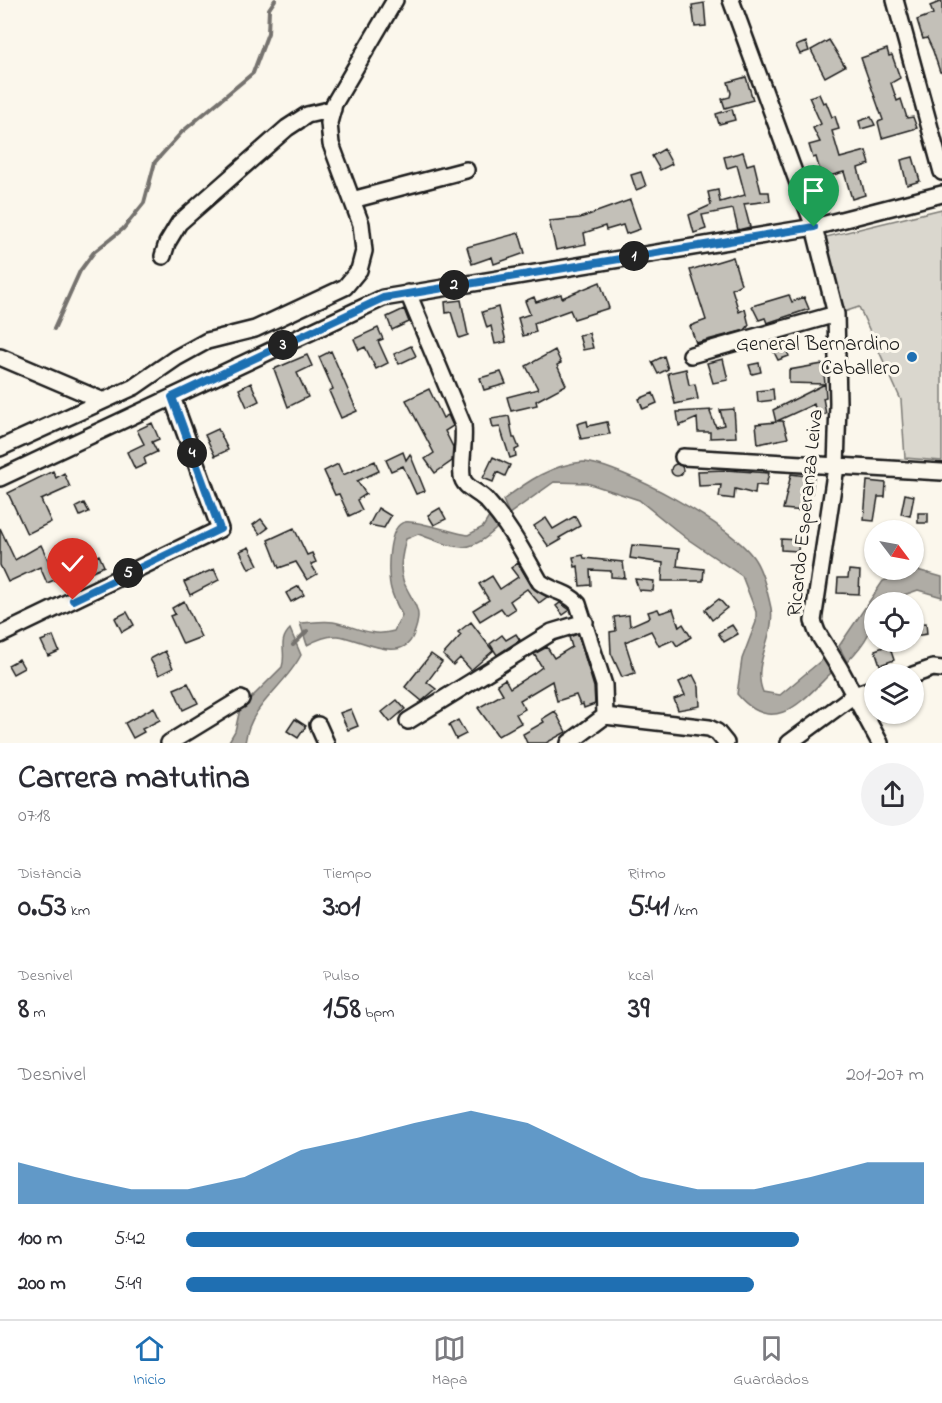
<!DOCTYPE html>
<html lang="es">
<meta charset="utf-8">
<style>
body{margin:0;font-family:"Indie Flower",sans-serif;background:#f2f2f3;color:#2b2b33;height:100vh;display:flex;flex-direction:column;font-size:22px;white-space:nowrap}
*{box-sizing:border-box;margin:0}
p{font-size:20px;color:#7c7c81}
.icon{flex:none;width:33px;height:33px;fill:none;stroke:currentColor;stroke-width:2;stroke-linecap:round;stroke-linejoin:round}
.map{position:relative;height:743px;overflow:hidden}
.details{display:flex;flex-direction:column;background:#fff;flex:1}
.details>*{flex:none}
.needle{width:39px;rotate:122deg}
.fabs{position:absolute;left:864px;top:520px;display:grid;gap:12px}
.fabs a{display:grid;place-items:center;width:60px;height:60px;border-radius:50%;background:#fff;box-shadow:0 2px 4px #0004;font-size:30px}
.pin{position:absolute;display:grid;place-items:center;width:51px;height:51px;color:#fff;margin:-62px -26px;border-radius:50% 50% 50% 0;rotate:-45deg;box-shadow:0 0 6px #0007}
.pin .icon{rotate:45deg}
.km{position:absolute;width:30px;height:30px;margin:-15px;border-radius:50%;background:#222;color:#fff;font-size:16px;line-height:30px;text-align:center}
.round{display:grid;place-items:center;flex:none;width:63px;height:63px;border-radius:32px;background:#f2f2f3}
.head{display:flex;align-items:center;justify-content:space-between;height:102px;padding:0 18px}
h1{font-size:33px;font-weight:800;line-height:45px}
.figures{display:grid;grid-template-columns:repeat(3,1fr);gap:9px;height:102px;padding:6px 18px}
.figures div{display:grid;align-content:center}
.figures b{font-size:30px;font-weight:800}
.figures small{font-size:16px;font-weight:400}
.figures p{font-size:16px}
.chart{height:168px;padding:12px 18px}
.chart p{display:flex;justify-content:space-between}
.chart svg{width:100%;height:108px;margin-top:6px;fill:#1f6fb2;opacity:.7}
ul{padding:0 18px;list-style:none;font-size:20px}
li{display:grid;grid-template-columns:96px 72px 1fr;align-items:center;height:45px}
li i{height:15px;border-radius:8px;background:#1f6fb2}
.tabs{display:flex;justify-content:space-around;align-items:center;height:84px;border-top:2px solid #e1e1e2;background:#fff;font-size:16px;color:#7c7c81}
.tabs a{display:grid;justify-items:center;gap:3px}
.tabs .on{color:#1f6fb2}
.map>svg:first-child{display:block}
.green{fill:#dad7ce;stroke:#7b7a75;stroke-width:1.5}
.water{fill:#afaca5;stroke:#74726e;stroke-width:1.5}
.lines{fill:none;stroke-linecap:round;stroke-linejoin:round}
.stream{stroke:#74726e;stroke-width:4}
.building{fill:#c3c0b8;stroke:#1c1c1c;stroke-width:1.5}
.minor-casing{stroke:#1c1c1c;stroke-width:20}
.minor{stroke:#fbf7ec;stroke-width:15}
.route-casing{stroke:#fff;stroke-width:12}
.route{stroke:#1f6fb2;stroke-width:8}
.poi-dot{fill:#1f6fb2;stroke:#fbf7ec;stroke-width:2}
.labels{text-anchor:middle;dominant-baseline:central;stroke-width:6;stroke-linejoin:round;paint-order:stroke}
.poi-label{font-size:21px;fill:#1c1c1c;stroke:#fbf7ec;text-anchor:end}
.street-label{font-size:21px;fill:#1c1c1c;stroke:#fbf7ec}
</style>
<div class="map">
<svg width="942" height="743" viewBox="0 0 942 743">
<rect width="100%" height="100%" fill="#fbf7ec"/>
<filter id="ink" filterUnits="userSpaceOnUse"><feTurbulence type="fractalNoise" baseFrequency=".0167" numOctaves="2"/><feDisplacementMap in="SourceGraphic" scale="12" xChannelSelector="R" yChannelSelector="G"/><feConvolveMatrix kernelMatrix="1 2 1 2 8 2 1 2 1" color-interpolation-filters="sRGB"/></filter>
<g filter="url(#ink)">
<!-- green -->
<path class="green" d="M942,209V461L905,458L901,400L859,307L841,313L826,237Z"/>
<!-- water -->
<path class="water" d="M583,462C620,464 736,527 755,560C762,571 768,594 771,608C776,637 751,663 763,692L780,695L823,659L832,672C802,701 774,738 737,694L742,659L756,622V612L742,576L686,538L639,500L587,483L554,482L509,514L503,500C528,481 551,465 583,462Z
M491,514L499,526C468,558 454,547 418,534L406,539C402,554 398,571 405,585C415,606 424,610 413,636C401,665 359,638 338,636C327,635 316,640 307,645L300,623C310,623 323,620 333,622C355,626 371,638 394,631L402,615C398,607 393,598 391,589C387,575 387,525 405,522C417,520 453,533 468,535L483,527Z
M914,569L942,577V597L918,590L901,596L893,603H874C874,631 866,642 847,662L839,646L883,581Z
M290,629L301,655C285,687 250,704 245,743H228L235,731L240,709L282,667C287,652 277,642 290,629Z"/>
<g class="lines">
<!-- stream -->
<path class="stream" d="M54,329L80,271L94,252L123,229L144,203L155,162L182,132L253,73L268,33L269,9L275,0
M293,645L307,631"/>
</g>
<!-- building -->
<path class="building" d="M942,1V72H940L933,51L927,38L923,39L917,20L933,14L930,6Z
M704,3L706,26L695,27L692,5Z
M829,40L845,66L825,77L811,50Z
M806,42L809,51L800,54L796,46Z
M887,49L889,56L892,55L900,78L891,83L897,101L901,99L907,118L913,117L917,128L882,138L878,122L883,120L861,58Z
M746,77L753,100L725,108L722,99L730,97L731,93L728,82Z
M819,94L823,103L826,102L832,117L835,116L839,129L832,131L840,158L866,151L870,164L858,168L865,195L852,199L844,172L822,178L816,157L813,158L809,145L820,142L813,128L821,124L809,97Z
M732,109L735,120L719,124L716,114Z
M871,117L875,125L861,129L859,121Z
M664,149L672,164L660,170L652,156Z
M743,152L747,165L754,163L761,192H769L770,201L744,204L750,227L738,230L733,209L702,215L706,229L694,233L689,215L711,205L708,192L718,190L720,202L745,195L737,165L727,168L724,157Z
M913,157L920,181L907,185L901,160Z
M641,172L646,186L636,190L631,175Z
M630,200L640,229L626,234L623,225L606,230L605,226L584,233L586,244L556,250L549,221L580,218Z
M519,233L525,253L494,264L492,257L472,264L467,247Z
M733,257L741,284L732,289L739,312L745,309L749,325L745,330L696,343L690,326L706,320L690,270Z
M600,282L609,308L574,319L570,310L534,323L536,332L523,336L518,318L530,314L525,301L534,297L536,302L561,294L562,298Z
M789,295L792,302L804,297L809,309L767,323L765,318L759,320L752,306Z
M461,300L468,335L459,338L451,312L446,313L445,302Z
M498,307L506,342L495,344L491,326L487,328L482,312Z
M404,309L409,322L392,330L387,317Z
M378,328L383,339L378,341L388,363L376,369L365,347L359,350L354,339Z
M589,333L593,348L583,350L579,335Z
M784,345L789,356L778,360L773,350Z
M411,346L416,356L399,364L394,354Z
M555,350L561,363L557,365L566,385L536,401L537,405L511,411L507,397L538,389L526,366Z
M331,351L357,411L341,418L329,391L333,389L319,357Z
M307,355L312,366L297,373L308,397L288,407L274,369Z
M664,356L668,369L658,374L652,362Z
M723,359L728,380L713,383L707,363Z
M759,363L761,372L752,374L749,365Z
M823,364L825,384L789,383V370Z
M686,369L689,385L695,384L698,399L675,404L668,373Z
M501,372L506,384L484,390L480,378Z
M251,383L259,401L247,407L239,389Z
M825,384L826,397L823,398L826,414L817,416L814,404L777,421H783L788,438L758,444L756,424L776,422L773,410Z
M429,389L443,418L448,415L453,426L445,431L453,447L452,461L435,473L425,459L434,453L406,400Z
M773,389L774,400L758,402L757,391Z
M653,393L657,403L643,409L639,399Z
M734,409L736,437L710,438V432H698L697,418L679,426L677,412L712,410L710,412L716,427L724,425L720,410Z
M509,416L513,438H515L519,448L515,450L516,456L510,458L500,427L493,428L491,419Z
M587,421L588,426L607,422L610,434L581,439L577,424Z
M152,423L159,439L152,442L157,452L144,458L146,464L135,469L127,452L144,444L137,430Z
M218,429L228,450L215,456L205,435Z
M403,452L406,460L410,454L425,491L416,494L403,466L391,471L386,460Z
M493,457L510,465L505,476L497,472L493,482L483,478Z
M375,461L379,471L357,481L366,494L357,500L362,510L349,516L339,494L335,495L324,471L338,464L343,475Z
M671 470a6 6 0 1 1 12 0a6 6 0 1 1-12 0Z
M726,470L769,473L766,486L756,485L755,494L735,489L734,499L719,497L721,485L699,486L698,471Z
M53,471L56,478L64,473L70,487L41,500L51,522L27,534L8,493Z
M791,474L814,477L812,493H806L804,511L783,509Z
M867,481L886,483L885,497H878L874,521L864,520Z
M905,494L914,496L910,516L901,514Z
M84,503L89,512L80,516L76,507Z
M378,508L391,516L384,528L369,525Z
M440,508L446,519L434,525L428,515Z
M918,513H928V523H918Z
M575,516L580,526L559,538L561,540L549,547L534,526L546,518L553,529Z
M261,519L268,528L260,534L253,525Z
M0,528L15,560L41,545L57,579L47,583L40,567L8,582L0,565Z
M294,528L307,555L312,553L316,562L311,564L317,574L307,580L296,562L279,568L268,540Z
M781,539L799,540L798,551L781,550Z
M632,545L679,549L677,566L704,569L703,581H662L663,563L630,558Z
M249,547L258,565L249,569L240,551Z
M99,555L104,566L81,576L76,566Z
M583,555L584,558L623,562L625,578L611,577V571L590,570L591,585L580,586L578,566L575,567L573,557Z
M518,563L532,587L547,597L539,603L527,589L510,601L515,609L506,615L501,608L480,621L473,610L489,600L479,584L492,576L500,589L518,577L511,568Z
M214,569L219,580L190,595L184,582Z
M849,570L860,571L859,594L837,593L838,578H848Z
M635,579L654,581L653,591L639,590Z
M299,586L304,595L291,602L286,593Z
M719,599L727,608L712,620L705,610Z
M184,601L201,637L183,644L170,616L175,614L172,608Z
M560,603L570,610L563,615L556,606Z
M658,609L660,613L673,609L679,627L683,624L691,637L677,646L673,640L659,646L651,631L625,642L635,673L622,677L611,653L610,632L616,631L614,617L629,615L630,626L650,617L648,612Z
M127,612L134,625L122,632L115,618Z
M471,622L493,651L471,670L460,658L453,665L443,655L461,635L458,632Z
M926,623L927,634L914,636V624Z
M732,625L738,634L724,642L718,633Z
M516,634L520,640L497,655L490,644L502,635L506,640Z
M578,634L594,687L595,704L584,708L583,704L580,705L576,695L557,701L552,681L520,700L525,709L516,714L521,723L498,736L478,708L503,694L497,684L505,679L510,688L534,673L542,667L534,654L547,647L554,658L572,647L569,637Z
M53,636L59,651L48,656L41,641Z
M889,645L894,660L880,665L875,650Z
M165,651L173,668L159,675L150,659Z
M431,654L442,662L427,682L436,689L422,701L405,687Z
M19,659L24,668L13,674L8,665Z
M693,675L699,687L700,706L678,710L674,699L685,695L679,682Z
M188,683L198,703L183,710L174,689Z
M397,700L405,709L390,722L382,712Z
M154,707L160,720L142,729L144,732L133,738L125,723Z
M351,709L358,726L348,730L340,713Z
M555,711L566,732L546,743H527L523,734L544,722L542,719Z
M295,719L306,726L298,738L287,731Z
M458,720L466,734L456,739L449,725Z"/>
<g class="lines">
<defs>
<path id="minor" d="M731,0L814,227L836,314L838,403L836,467L813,621L817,632L840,669L880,743
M895,0L942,172
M352,200L466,170
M163,256L167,243L179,223L287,128L307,115L333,109
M408,293L463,425C465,444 460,461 462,476C463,488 480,492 487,501C509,525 524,554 540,582C553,592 567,591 578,604L604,685L605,716
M691,355L836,314
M0,357L101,400
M0,448L134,387L176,358L207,341L255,329L345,287L359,270L364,251L361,224L331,144L329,123L334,104L395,0
M683,457L942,472
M0,478L383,298L814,227L942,194
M0,635L220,529L172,397
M913,675L933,668L942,669
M408,721L552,632L585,622
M318,725L326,743
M169,743L241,699
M569,743L605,716L709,728L717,732L726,743
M789,743L854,695L874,688"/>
</defs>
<!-- minor casing -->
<use href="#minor" class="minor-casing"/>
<!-- minor -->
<use href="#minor" class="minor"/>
</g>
</g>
<g class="lines" filter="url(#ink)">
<defs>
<path id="route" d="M73,600L220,529L172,397L383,298L814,227"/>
</defs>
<!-- route casing -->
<use href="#route" class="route-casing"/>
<!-- route -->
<use href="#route" class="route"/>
</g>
<!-- markers -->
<circle class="poi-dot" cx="912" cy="357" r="6"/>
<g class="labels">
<!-- poi labels -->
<g class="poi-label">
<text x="900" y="345">General Bernardino<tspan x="900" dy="24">Caballero</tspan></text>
</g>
<!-- street labels -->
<g class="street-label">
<text transform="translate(806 513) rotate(-84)">Ricardo Esperanza Leiva</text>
</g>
</g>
</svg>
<div class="fabs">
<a><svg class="needle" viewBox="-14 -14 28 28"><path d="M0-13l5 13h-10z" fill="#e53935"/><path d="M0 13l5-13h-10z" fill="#7c7c81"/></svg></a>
<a><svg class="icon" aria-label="locate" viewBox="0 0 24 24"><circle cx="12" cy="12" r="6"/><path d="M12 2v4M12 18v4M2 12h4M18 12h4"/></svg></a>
<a><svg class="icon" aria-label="layers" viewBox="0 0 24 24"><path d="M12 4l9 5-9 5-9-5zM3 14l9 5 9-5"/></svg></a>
</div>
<div class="pin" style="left:814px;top:227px;background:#1e9e55"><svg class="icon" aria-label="arrive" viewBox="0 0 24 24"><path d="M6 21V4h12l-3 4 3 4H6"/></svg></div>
<div class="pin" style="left:73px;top:600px;background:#d93025"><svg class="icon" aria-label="check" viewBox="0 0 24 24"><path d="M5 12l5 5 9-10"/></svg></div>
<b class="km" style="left:634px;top:256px">1</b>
<b class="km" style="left:454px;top:285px">2</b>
<b class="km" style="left:283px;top:345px">3</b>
<b class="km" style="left:192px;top:453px">4</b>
<b class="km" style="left:128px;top:573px">5</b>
</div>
<section class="details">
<div class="head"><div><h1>Carrera matutina</h1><p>07:18</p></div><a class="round"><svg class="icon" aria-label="share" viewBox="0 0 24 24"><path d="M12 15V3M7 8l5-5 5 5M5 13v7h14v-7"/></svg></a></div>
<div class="figures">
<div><p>Distancia</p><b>0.53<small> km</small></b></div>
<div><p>Tiempo</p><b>3:01</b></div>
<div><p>Ritmo</p><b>5:41<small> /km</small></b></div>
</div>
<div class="figures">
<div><p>Desnivel</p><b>8<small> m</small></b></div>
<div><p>Pulso</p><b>158<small> bpm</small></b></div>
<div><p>kcal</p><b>39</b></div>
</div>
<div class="chart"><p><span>Desnivel</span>201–207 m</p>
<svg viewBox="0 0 160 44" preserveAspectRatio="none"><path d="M0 44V27L10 33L20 38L30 38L40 33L50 22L60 17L70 11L80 6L90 11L100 22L110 33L120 38L130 38L140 33L150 27L160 27V44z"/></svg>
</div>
<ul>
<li><b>100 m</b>5:42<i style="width:83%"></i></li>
<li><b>200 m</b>5:49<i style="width:77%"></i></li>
</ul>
</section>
<nav class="tabs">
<a class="on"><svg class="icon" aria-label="home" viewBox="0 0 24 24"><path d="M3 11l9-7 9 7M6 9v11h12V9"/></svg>Inicio</a>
<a><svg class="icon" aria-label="map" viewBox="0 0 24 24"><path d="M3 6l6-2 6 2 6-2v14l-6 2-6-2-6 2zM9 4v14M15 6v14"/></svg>Mapa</a>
<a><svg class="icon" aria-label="saved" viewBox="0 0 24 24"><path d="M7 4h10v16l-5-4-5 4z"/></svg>Guardados</a>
</nav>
